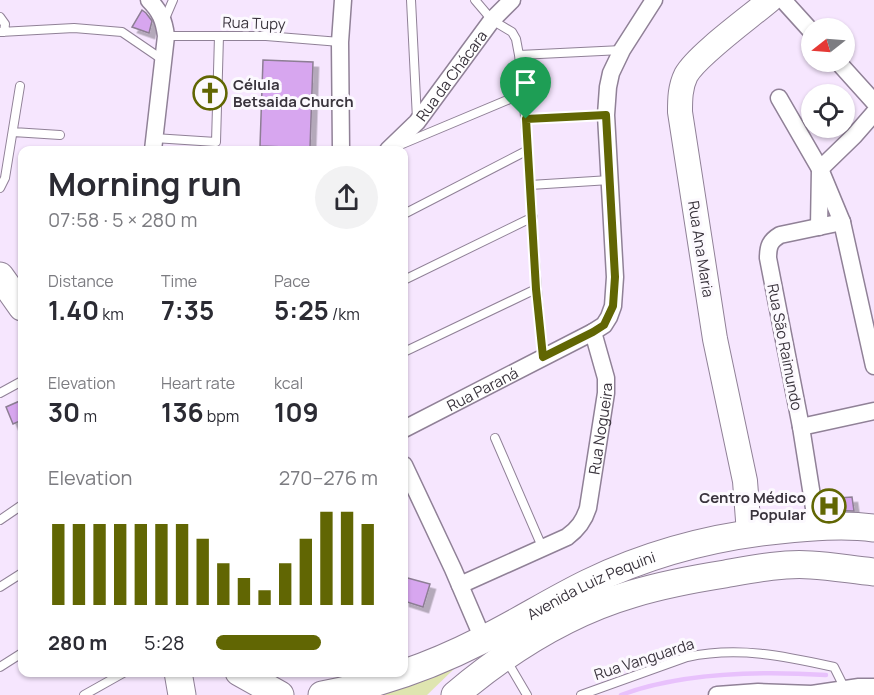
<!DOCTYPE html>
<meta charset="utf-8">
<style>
body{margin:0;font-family:Manrope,sans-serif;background:#f2f2f3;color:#2b2b33;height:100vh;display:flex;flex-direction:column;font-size:22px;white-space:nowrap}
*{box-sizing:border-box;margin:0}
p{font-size:20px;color:#7c7c81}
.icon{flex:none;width:33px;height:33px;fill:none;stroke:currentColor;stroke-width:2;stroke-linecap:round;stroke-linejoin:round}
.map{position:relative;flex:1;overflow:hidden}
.sheet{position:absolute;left:18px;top:146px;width:390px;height:531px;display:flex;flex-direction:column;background:#fff;border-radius:12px;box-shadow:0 2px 4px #0004}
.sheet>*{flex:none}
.needle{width:39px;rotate:253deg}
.fabs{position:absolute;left:801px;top:18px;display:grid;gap:12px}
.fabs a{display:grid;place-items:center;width:54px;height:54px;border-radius:50%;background:#fff;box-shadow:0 2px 4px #0004;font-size:30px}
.pin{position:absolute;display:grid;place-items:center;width:51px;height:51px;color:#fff;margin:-62px -26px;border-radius:50% 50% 50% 0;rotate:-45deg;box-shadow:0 0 6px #0007}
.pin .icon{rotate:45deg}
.round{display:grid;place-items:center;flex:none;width:63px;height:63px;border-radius:32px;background:#f2f2f3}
.headline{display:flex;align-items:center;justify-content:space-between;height:102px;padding:0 30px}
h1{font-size:33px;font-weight:700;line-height:45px}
.figures{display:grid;grid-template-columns:repeat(3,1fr);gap:9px;height:102px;padding:6px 30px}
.figures div{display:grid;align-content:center}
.figures b{font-size:26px;font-weight:700}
.figures small{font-size:16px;font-weight:400}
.figures p{font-size:16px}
.chart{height:168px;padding:12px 30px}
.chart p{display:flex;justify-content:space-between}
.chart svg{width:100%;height:108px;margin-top:6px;stroke:#616603;stroke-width:6}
ul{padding:0 30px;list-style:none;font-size:20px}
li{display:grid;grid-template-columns:96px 72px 1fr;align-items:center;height:45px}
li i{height:15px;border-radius:8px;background:#616603}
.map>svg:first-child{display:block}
.green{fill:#dfe5b0}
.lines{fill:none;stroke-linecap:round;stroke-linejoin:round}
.stream{stroke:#e8c1fc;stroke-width:4.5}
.building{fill:#d7a6ef;stroke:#8d7e94;stroke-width:1.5;filter:url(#shadow)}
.lane-casing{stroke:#908197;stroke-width:10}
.street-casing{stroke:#908197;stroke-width:19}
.secondary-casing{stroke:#908197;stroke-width:26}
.primary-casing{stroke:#908197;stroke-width:29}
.lane{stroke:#fff;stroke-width:8}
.street{stroke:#fff;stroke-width:16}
.secondary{stroke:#fff;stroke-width:24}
.primary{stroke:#fff;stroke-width:27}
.route-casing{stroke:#fff;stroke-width:12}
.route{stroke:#616603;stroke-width:8}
.labels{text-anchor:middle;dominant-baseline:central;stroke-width:6;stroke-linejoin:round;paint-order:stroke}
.street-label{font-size:15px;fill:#3a343d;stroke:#fcf9fe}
.poi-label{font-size:15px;font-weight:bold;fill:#3a343d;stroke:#fcf9fe;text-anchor:start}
</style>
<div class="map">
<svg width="874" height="695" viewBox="0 0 874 695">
<defs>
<filter id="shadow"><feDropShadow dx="5.5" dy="5.5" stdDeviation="0" flood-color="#0004"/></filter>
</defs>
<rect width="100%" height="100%" fill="#f6e6fe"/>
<!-- green -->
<path class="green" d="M456,667L427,695H373Z"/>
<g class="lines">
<!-- stream -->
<path class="stream" d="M621,695C683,672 760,671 826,675"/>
</g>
<!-- building -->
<path class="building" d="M142,10L146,13L152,21L149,33L132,27Z
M263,60L313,62L310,148L260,146Z
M22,400V420L13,424L6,407Z
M852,497L854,511L825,510L823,499Z
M404,577L430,584L423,607L404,601Z"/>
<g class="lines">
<defs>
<path id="lane" d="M411,0L417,119
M475,0L492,20L512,32L516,39L519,55C531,156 532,257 543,357
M0,17L5,24L4,32
M164,21L173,0
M0,32L74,28L122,32L163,60
M166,36H266L340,42
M519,55L622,50
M526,119L606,115
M13,132L60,135
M154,138L216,142L219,36
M400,145L524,93
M530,185L610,180
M0,188L5,178L20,86
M404,214L528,150
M404,280L533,217
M404,352L536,289
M0,393L22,381
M495,438L543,549
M0,520L22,505
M0,587L22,573
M507,661L527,695
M0,667L22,653
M84,695L125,672
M581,695L687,657C738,646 784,656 834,667L845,689"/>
<g id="street">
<path d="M149,0C160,11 164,20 166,36L153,150"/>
<path d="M783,0L812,32"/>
<path d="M838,62L874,102"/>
<path d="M779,98L820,169L842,222L874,366"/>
<path d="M341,150L340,42L343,0"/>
<path id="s1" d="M388,150L417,122L492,20L512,0"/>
<path d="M819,227L820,169L854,136L874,113"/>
<path d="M801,427L874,411"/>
<path id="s2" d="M404,429L593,332L604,325L609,317L613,306L615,277L606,115L608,87L611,73L622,50L654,0"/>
<path d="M404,465L453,569L483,639"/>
<path d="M817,527L801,427L768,258C768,246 770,241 780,235L842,222"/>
<path id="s3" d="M460,585L567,537C578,529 584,521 588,508L606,393V378L593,332"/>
<path d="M717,695L758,692L812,694L859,687H874"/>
</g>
<path id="secondary" d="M749,533L745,481L715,339L680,112C680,100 680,87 686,75C697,55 750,17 770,0"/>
<g id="primary">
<path d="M0,276L22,307"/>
<path d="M178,672L182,695"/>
<path d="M239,672L280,695"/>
<path id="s4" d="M322,695C376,685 431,666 480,641C517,623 551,601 588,583C650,553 711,537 779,530C810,527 843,524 874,528"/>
<path d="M455,695C506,652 567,613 632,594C662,585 693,579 725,574C753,569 782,563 811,565C832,566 853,570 874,572"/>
</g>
</defs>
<!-- lane casing -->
<use href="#lane" class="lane-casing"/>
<!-- street casing -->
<use href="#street" class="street-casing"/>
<!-- secondary casing -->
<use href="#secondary" class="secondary-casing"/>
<!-- primary casing -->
<use href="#primary" class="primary-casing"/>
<!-- lane -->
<use href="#lane" class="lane"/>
<!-- street -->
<use href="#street" class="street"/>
<!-- secondary -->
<use href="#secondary" class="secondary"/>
<!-- primary -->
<use href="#primary" class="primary"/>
</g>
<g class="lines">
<defs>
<path id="route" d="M606,115L615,277L613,306L604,325L593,332L543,357L536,289L526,119Z"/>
</defs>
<!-- route casing -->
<use href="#route" class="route-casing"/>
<!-- route -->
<use href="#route" class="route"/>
</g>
<!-- icons -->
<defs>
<symbol id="church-ring" viewBox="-11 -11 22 22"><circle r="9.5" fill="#fcf9fe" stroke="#616603" stroke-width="1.5"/><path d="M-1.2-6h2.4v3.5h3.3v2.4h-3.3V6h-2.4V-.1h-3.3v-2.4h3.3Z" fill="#616603"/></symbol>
<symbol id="hospital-ring" viewBox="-11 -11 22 22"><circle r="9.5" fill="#fcf9fe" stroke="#616603" stroke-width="1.5"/><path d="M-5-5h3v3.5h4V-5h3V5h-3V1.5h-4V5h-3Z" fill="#616603"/></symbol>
</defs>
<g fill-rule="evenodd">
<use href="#church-ring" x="191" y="74" width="38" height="38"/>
<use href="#hospital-ring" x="810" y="487" width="38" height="38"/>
</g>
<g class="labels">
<!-- street labels -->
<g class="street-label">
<text transform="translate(254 23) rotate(2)">Rua Tupy</text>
<text stroke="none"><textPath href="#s1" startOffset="98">Rua da Chácara</textPath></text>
<text transform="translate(701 249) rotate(81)">Rua Ana Maria</text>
<text transform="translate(785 347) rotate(79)">Rua São Raimundo</text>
<text stroke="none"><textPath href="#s2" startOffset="88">Rua Paraná</textPath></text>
<text stroke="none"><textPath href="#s3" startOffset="234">Rua Nogueira</textPath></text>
<text stroke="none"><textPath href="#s4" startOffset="292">Avenida Luiz Pequini</textPath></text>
<text transform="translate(644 659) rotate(-18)">Rua Vanguarda</text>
</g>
<!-- poi labels -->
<g class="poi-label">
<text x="233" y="84">Célula<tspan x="233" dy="17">Betsaida Church</tspan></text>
<text x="806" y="497" text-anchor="end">Centro Médico<tspan x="806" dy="17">Popular</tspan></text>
</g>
</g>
</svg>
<div class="fabs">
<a><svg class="needle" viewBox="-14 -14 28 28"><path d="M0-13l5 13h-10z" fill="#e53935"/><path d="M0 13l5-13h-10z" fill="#7c7c81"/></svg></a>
<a><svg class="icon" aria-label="locate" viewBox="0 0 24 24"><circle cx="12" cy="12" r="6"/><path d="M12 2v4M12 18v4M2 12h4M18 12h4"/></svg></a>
</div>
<div class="pin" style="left:526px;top:119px;background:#1e9e55"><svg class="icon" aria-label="arrive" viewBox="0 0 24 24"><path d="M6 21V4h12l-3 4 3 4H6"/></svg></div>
<section class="sheet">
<div class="headline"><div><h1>Morning run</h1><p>07:58 · 5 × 280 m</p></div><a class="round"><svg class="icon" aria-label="share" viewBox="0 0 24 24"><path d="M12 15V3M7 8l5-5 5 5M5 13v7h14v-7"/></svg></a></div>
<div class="figures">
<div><p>Distance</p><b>1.40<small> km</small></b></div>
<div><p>Time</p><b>7:35</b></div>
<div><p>Pace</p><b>5:25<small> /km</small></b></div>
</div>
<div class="figures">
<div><p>Elevation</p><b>30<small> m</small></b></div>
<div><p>Heart rate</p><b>136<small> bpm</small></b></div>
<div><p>kcal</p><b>109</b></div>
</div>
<div class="chart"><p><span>Elevation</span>270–276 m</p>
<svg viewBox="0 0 160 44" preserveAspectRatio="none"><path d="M5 44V11M15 44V11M25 44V11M35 44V11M45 44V11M55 44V11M65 44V11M75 44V17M85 44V27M95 44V33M105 44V38M115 44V27M125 44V17M135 44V6M145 44V6M155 44V11"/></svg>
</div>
<ul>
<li><b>280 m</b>5:28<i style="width:65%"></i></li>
</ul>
</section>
</div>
